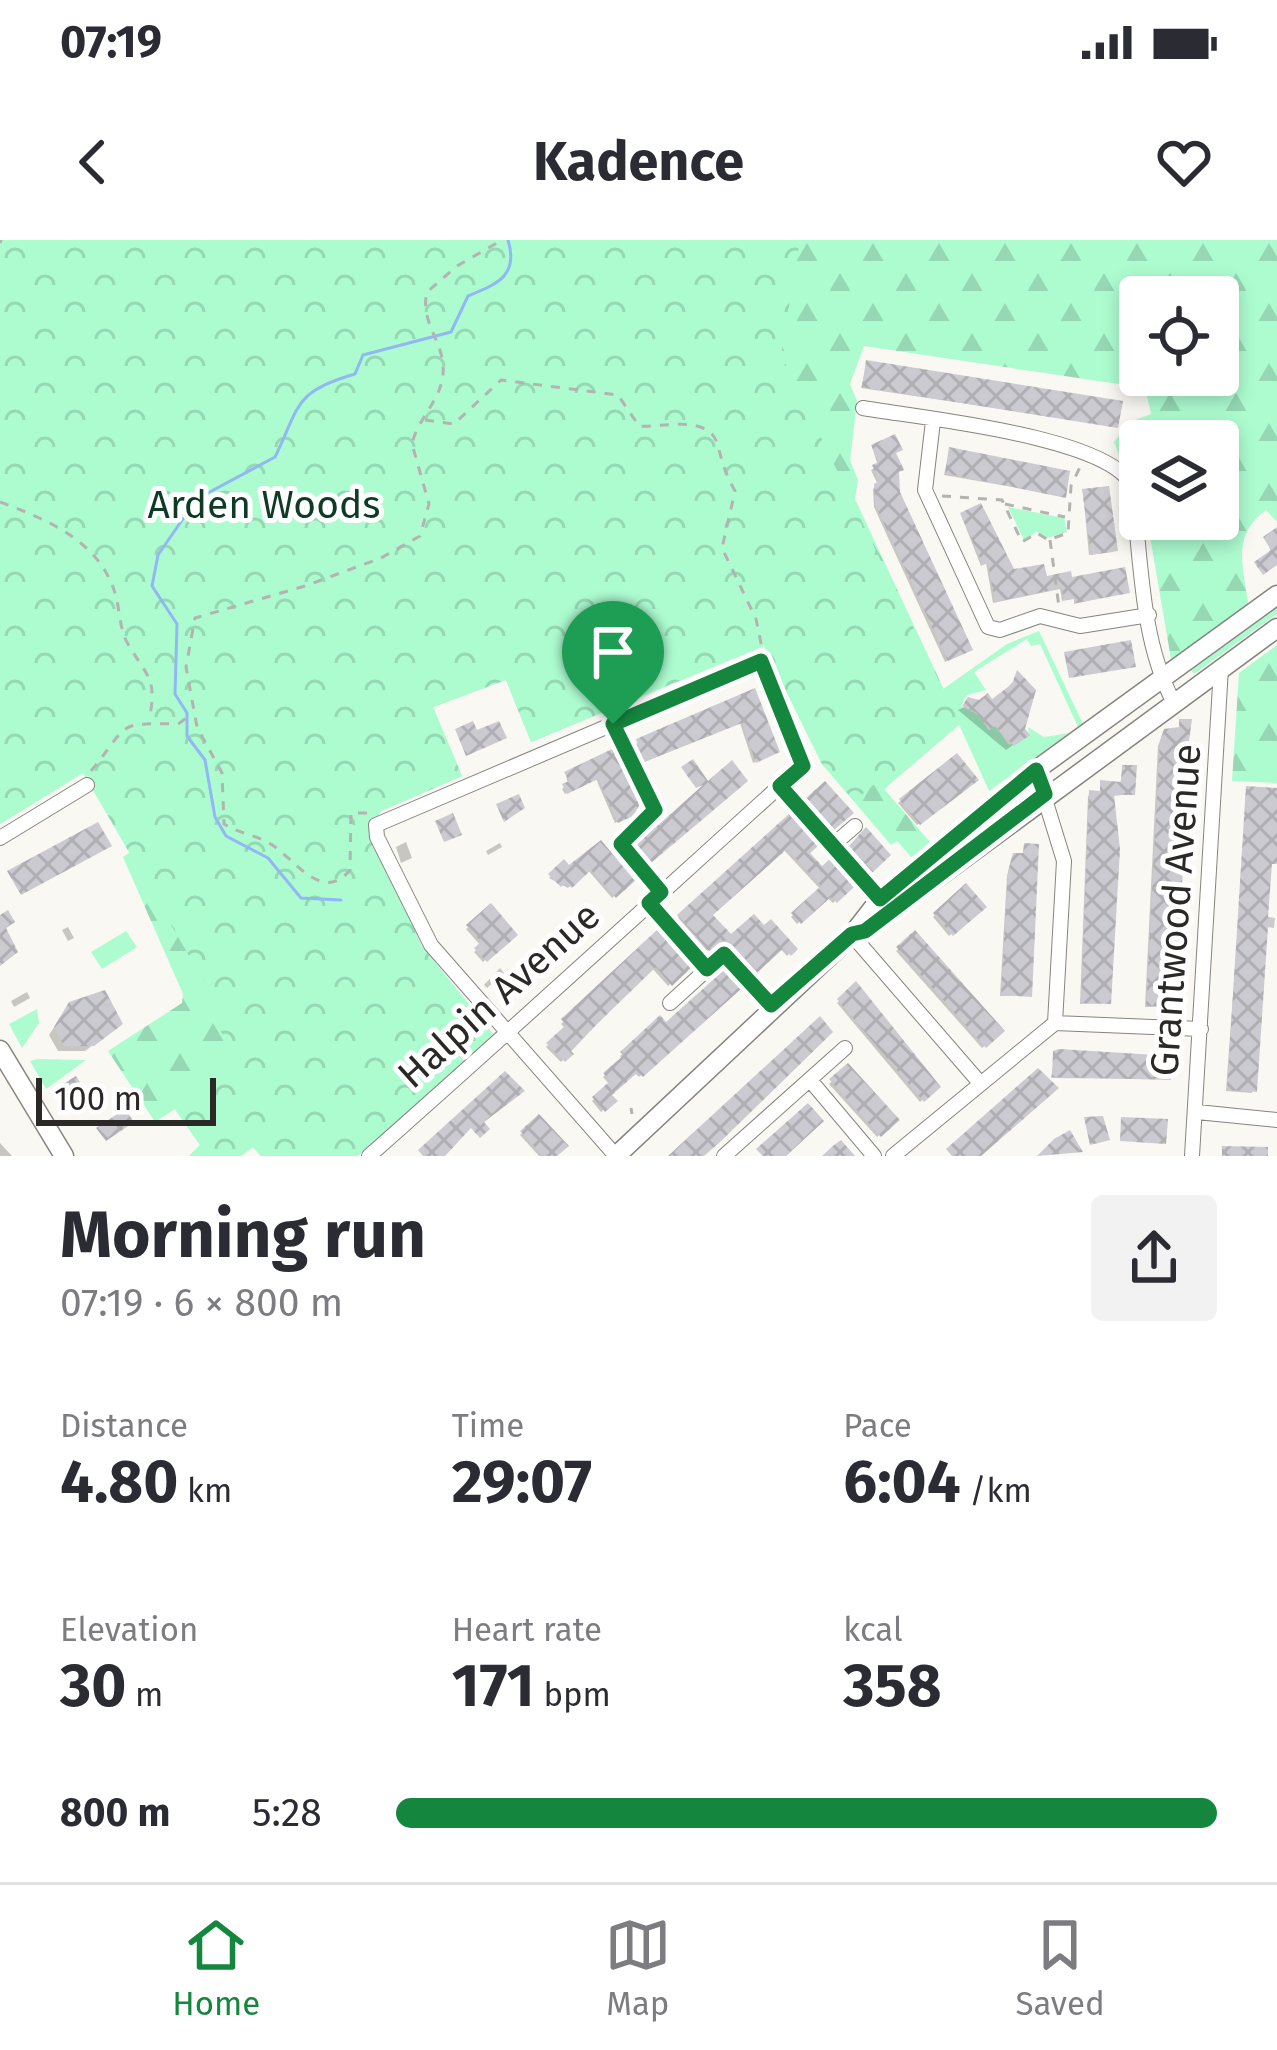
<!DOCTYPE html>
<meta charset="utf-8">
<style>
body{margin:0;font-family:"Fira Sans",sans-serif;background:#f2f2f3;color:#2b2b33;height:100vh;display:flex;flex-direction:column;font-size:45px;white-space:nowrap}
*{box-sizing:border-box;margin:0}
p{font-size:39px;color:#7c7c81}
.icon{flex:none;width:66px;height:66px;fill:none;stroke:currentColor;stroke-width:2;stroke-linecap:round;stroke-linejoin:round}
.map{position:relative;height:916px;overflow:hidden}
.drawer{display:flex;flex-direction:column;background:#fff;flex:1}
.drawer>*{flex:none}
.fabs{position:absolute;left:1119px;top:36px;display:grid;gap:24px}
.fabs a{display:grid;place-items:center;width:120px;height:120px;border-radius:12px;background:#fff;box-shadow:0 6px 18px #0003;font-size:60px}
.scale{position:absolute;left:36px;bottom:30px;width:180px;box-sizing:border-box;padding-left:12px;border:6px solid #2a2927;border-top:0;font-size:33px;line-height:42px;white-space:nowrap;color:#2a2927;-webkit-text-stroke:9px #fff;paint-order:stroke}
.pin{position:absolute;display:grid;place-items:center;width:102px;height:102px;color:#fff;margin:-123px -51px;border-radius:50% 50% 50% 0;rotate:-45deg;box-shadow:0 0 12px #0007}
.pin .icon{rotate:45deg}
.round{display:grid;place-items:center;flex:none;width:126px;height:126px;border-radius:12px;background:#f2f2f3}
.summary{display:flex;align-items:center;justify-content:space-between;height:204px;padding:0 60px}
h1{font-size:66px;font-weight:700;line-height:90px}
.stats{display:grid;grid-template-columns:repeat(3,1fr);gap:18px;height:204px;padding:12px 60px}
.stats div{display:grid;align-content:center}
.stats b{font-size:60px;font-weight:700}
.stats small{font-size:33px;font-weight:400}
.stats p{font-size:33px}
ul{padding:0 60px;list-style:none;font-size:39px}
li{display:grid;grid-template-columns:192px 144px 1fr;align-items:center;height:90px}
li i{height:30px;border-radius:15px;background:#15863e}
.status{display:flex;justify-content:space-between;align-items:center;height:84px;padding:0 60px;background:#fff;direction:ltr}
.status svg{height:33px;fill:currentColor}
header{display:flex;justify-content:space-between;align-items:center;height:156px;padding:0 60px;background:#fff;font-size:54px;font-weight:700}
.tab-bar{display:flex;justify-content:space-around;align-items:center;height:168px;border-top:3px solid #e1e1e2;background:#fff;font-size:33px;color:#7c7c81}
.tab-bar a{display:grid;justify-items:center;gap:6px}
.tab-bar .selected{color:#15863e}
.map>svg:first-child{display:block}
.grass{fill:#adfcd0}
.forest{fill:url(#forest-firs);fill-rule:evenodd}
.park{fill:url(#park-crowns)}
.shadow{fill:#0003}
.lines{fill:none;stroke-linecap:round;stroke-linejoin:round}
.stream{stroke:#92b7f5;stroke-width:3}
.building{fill:url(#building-cross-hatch)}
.minor-casing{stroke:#86847f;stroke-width:16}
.tertiary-casing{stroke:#86847f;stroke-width:21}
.path{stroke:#b4b3ae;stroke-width:3;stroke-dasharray:9 9;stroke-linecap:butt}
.minor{stroke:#fff;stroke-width:14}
.tertiary{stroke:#fff;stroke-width:18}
.route-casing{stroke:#fff;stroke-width:24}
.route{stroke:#15863e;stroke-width:15}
.labels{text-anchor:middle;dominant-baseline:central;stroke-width:10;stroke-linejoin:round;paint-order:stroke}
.park-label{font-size:39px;fill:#0e3a26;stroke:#fff}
.street-label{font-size:39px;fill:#2a2927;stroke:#fff}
</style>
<div class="status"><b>07:19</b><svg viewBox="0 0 49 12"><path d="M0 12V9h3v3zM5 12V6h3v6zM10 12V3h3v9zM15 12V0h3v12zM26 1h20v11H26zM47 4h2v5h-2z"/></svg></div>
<header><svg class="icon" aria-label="back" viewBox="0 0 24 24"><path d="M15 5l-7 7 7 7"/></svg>Kadence<svg class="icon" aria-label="heart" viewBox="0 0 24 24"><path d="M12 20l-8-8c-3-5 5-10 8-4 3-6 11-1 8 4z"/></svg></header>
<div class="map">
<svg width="1277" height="916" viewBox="0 0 1277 916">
<defs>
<pattern id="forest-firs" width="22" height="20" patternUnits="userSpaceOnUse" patternTransform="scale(3)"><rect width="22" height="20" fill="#adfcd0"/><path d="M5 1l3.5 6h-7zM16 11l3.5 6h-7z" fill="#95d8b3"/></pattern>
<pattern id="park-crowns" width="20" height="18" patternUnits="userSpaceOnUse" patternTransform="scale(3)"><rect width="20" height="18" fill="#adfcd0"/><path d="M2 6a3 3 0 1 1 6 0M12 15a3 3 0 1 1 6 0" fill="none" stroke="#95d8b3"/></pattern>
<pattern id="building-cross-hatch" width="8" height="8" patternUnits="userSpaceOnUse" patternTransform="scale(3)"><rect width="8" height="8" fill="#cacad0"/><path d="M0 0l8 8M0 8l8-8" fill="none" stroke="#aeaeb3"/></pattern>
</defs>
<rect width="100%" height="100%" fill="#faf8f2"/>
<!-- grass -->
<path class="grass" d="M1008,267L1064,278L1067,292L1044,299L1036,291L1025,302Z
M1277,367V374L1194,434L1190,429Z
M1039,391L1083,484L1078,487L1040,404L1031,406L1027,399L974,432L986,450L967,455L961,466L979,475L989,490L995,486L1009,505L1029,495L1028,487L1044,497L1069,493L989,551L943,449L1007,404Z
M126,691L137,707L102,729L91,712Z
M37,769L39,783L22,808L9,784Z
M38,819L83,820H86L46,849L30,821Z"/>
<!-- forest -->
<path class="forest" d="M0,0H1277V282L1266,270C1230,296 1244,329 1249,369L1171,419L1147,279H1218V201H1140V228L1120,217L1114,202L1130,182L1151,174L1145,148L864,106L850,144L857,161L850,220L858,240L855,259L960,484L884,549L930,602L912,618L897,601L891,605L822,524L764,406L531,502L506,440L433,467L462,536L381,571L370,588L421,705L493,794L358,916H261L253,907L241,916H189L200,905L175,869L155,882L108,811L182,763L183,754L123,617L132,611L83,533L0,584ZM1140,57H1218V135H1140Z
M1277,405V543L1232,541L1239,433Z"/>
<!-- park -->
<path class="park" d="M0,0H800L781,115L960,484L884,549L877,542L854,561L822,524L764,406L531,502L506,440L433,467L462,536L381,571L370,588L421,705L493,794L358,916H261L253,907L241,916H189L200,905L174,868L238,816L194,754L206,745L83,533L0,584Z"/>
<!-- shadow -->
<path class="shadow" d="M867,123L1116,186L861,148Z
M872,207L893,214L897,253L967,411L945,422L874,267L873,249L878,245L871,230L878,226Z
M950,210L1063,256L944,235Z
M1083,252L1115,310L1112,312L1089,315Z
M961,275L1013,332L1127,352L1074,364V359L1062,361L1060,349L993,363L986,323L981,326Z
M1021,434L1020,500L1006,510L958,470L987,457L992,463Z
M754,452L774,513L753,523L740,483L642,523L636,504Z
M1181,482L1168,766L1145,767L1158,506L1162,495L1178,491Z
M611,513L627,578L615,583L596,539L565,554L562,549L568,544L566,535Z
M957,517L975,540L917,585L898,563Z
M1123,528L1132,554L1112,556L1108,763L1080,764L1088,556L1099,554L1102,543L1120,545Z
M825,545L849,573L830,590L806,563Z
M1248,549L1277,563L1275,623L1269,625L1265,680L1271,686L1265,689L1252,853L1226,851Z
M789,578L806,613L821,630L850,647L833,663L827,657L797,684L791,677L821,650L783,609L709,675L731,699L794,709L787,716L780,708L753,733L723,700L706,712L677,679Z
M866,591L887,615L868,633L848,611Z
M406,602L412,618L401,623L396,607Z
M500,603L502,607L488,615L486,611Z
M601,604L631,640L612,658L587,629L568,648L549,638L564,623L569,629Z
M1025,606L1029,755L1000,756L1007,636L1012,619L1022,616Z
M966,648L983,667L949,696L933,677Z
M491,667L514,694L483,722L474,712L481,706L466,689Z
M68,687L74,698L68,701L62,690Z
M657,694L687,728L668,746L651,727L561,822L546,807L566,789L561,784Z
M915,695L1001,791L982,808L896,711Z
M500,728L504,733L487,748L484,745Z
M856,745L937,847L920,862L837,763Z
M737,749L639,837L634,832L608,855L614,861L601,872L592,861L610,845L603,837L623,820L620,816L660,779L666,786Z
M27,752L30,758L14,767L11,761Z
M64,772L113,790L85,811H58L49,795Z
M1055,814L1168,839L1051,838Z
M848,827L896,880L877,897L829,844Z
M539,878L565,905L553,916H539L520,895Z
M0,903L12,916H0Z"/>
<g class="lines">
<!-- stream -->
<path class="stream" d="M341,660L301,658L268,618L226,596L215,577L205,520L187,496V473L175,454L177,384L152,346L158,315L187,273L206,254L275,217C300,167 292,152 355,134L363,115L451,92L468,56C497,44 519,36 508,0"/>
</g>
<!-- building -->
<path class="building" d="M866,120L1123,161L1118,188L862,147Z
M895,194L903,210L896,213L904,230L899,232L900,252L973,410L948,421L875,264L874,244L879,241L872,225L879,222L871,205Z
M949,207L1070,231L1066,258L945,233Z
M1109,246L1118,311L1091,315L1082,249Z
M981,263L1014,329L1044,324L1047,336L1071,331L1072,337L1125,327L1130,353L1076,363L1075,358L1064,360L1062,348L995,362L988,323L983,325L960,273Z
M1277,287V325L1263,335L1254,322L1271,310L1263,297Z
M1131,400L1136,427L1069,438L1064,412Z
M1017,430L1036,450L1025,489L1030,495L1014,506L995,486L989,490L977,473L962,466L968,457L979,460L988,453L992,459L1012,444Z
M755,448L780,512L756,523L742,483L644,522L636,499Z
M1179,479H1192L1182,551H1187L1177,740L1172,739L1171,767L1146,766L1160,501L1164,489L1179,487Z
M473,481L477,490L499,481L507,498L466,516L455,489Z
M612,509L640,564L633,576L618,583L598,539L567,554L562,544L569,541L564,532Z
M957,513L979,540L920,585L899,559Z
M693,519L708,541L732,520L748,541L651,623L636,605L703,545L696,548L681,527Z
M1122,525H1137L1135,555H1114L1120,609L1111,764L1081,763L1089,550L1100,551V540L1121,542Z
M825,541L854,573L834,590L806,558Z
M1246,546L1277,548V624H1272L1268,677L1275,678L1274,688L1268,687L1257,852L1227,850Z
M519,554L525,568L504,582L496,564Z
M453,573L462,595L444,602L435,581Z
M789,574L818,606L810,613L822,626L830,619L854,647L837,663L831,657L801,684L791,673L821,646L787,609L713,675L731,694L754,674L764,685L771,679L798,709L791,716L784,708L757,733L727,699L710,712L677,675Z
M98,582L112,606L21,655L7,631Z
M866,587L891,615L872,633L849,606Z
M601,600L635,641L616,658L591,630L572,648L566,643L561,647L548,634L564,619L569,625Z
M1024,603L1039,604L1032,757L1001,755L1008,631L1013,613H1023Z
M966,643L987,667L953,696L933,673Z
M491,663L518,695L487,722L474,708L481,702L466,685Z
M8,670L15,682L6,688L18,712L0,726V675Z
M657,690L691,728L672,746L656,727L570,810L574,814L565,822L546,803L566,785L561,779Z
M915,690L1005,791L986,808L896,707Z
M724,730L741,749L643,837L638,832L612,855L618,861L605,872L592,857L610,841L603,833L624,815L620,812L660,775L666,782Z
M856,741L941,847L924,862L837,759Z
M105,750L123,784L94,806H64L54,787L69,762Z
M820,776L833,792L719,903L704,916H668Z
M1059,809L1172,816L1171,840L1052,837L1053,811Z
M848,823L900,880L881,897L829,839Z
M1038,828L1059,848L981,916H952L946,909Z
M505,831L525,851L484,882L490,889L480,898L471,888L445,916H423L418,910Z
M76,836L87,854L72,864L60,846Z
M808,863L824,881L786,916H763L756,909Z
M125,869L134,882L106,901L96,888Z
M539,874L569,906L557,916H543L520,891Z
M1103,876L1110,900L1090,905L1084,877Z
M1121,877L1168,879L1166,904L1120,901Z
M1070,890L1083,912L1037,916L1054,899Z
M841,900L855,916H822L834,905Z
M1222,906L1268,907V916H1222Z"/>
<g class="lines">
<defs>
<path id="minor" d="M863,168C920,178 1106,196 1132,245C1141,314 1140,399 1173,461
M933,181L925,250L988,387L1000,390L1040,376L1080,386L1149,375
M613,484L655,570L621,604L661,652
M1036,530L1064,621L1055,783
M780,546L880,659
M0,598L87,545
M833,605L855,586
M649,663L707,729
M852,695L980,843
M670,763L724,714L771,765
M810,840L874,916
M1197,872L1277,880
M369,916C515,787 658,656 803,525L761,421L376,585L377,597L431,705L616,916
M724,916L845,808
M893,916L1055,783L1201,789
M1192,916L1221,428"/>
<path id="tertiary" d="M852,695L880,659L1036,530L1277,355
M0,810L64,916
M616,916L852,695L865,691L1277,388"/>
</defs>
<!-- minor casing -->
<use href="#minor" class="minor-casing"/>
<!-- tertiary casing -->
<use href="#tertiary" class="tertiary-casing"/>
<!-- path -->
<path class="path" d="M0,3L1,0
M425,180L454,184L501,140L618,155L639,186C663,188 710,173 718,206C723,225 725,233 735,251L722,308L756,379L762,408
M942,256L1002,260L1022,302L1037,293L1048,300L1068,293L1071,246L1081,225
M0,262C46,279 97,300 114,350C120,366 119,390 128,404C147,437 158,438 149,480
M1005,264L1065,277
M1050,300L1059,367
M91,531C131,482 115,483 178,484L192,474
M367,573H351L350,630C321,665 293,616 269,603C255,595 238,593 224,584L222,533L197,487L186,427L195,378L305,346L381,318L420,296L429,264L412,204C418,176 446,157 443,125C441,99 420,80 427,52L457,26L502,0
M631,868L632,874"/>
<!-- minor -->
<use href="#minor" class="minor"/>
<!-- tertiary -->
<use href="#tertiary" class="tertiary"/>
</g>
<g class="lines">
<defs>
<path id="route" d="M761,421L803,526L780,546L880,659L1036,530L1045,554L865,691L852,694L771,765L724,714L707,729L649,663L661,652L621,604L655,570L613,484Z"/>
</defs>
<!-- route casing -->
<use href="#route" class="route-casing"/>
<!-- route -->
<use href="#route" class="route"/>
</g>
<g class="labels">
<!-- park labels -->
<g class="park-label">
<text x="264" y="265">Arden Woods</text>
</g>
<!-- street labels -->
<g class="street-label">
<text transform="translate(1176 670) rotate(-86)">Grantwood Avenue</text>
<text transform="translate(499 755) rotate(-42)">Halpin Avenue</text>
</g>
</g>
</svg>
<div class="fabs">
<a><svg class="icon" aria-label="locate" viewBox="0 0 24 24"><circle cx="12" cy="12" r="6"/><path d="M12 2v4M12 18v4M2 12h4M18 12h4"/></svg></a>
<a><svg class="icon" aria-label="layers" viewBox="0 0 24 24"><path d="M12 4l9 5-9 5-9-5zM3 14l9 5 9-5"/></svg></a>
</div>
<div class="scale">100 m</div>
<div class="pin" style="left:613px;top:484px;background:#1e9e55"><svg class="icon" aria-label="arrive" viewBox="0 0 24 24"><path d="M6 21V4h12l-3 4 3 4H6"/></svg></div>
</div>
<section class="drawer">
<div class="summary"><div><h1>Morning run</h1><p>07:19 · 6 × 800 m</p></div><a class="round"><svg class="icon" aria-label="share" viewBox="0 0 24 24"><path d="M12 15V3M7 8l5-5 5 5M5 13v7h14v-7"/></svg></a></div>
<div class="stats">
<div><p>Distance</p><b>4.80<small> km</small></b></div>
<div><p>Time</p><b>29:07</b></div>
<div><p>Pace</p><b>6:04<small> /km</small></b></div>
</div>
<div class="stats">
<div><p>Elevation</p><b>30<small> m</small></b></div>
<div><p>Heart rate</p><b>171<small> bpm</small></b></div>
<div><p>kcal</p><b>358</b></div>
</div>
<ul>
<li><b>800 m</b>5:28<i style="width:100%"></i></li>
</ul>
</section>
<nav class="tab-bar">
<a class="selected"><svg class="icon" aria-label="home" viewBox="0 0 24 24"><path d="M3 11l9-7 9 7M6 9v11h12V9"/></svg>Home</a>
<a><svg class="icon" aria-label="map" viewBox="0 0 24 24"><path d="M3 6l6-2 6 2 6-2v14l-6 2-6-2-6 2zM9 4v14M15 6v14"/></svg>Map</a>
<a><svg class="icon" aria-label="saved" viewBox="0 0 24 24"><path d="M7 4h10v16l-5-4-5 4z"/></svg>Saved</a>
</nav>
